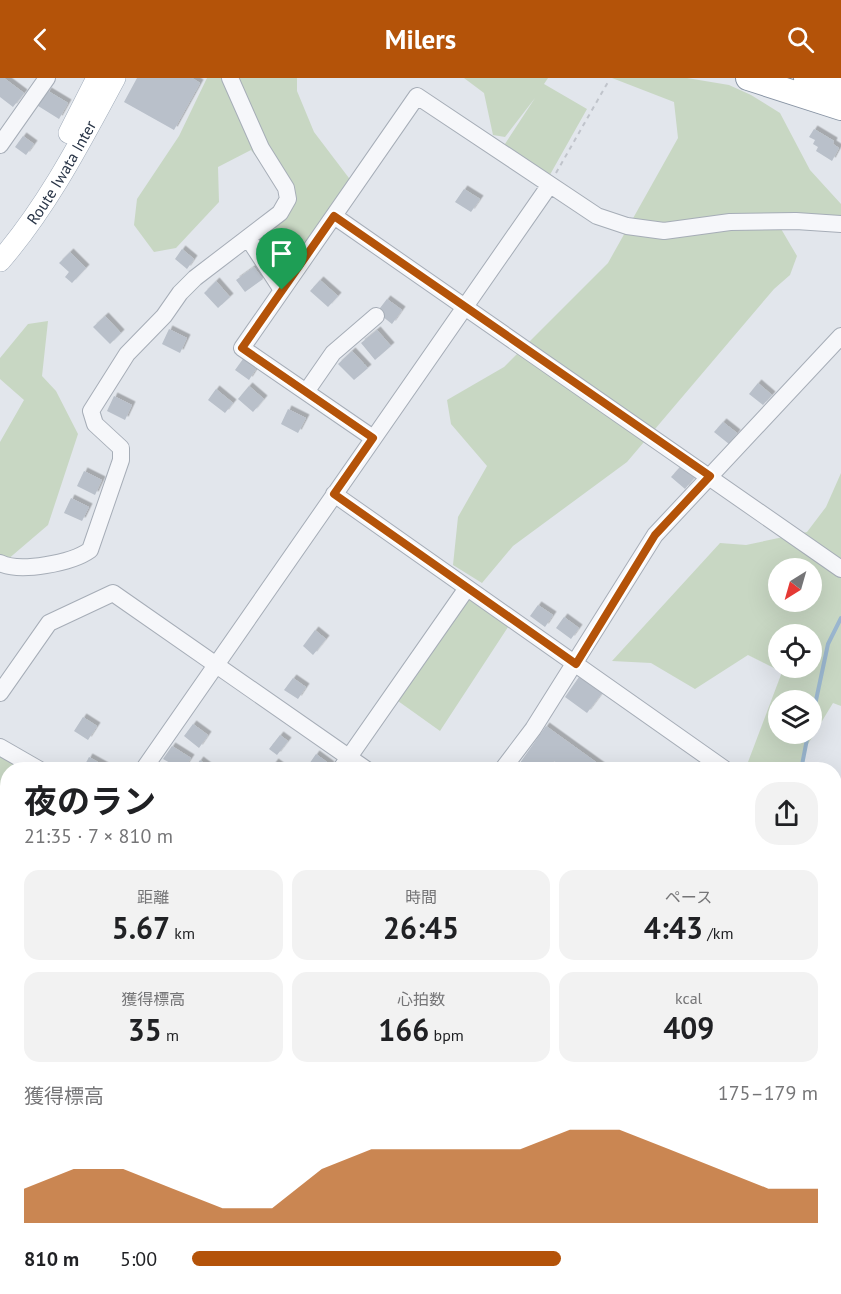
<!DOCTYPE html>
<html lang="ja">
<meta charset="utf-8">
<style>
body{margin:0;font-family:"PT Sans","Noto Sans JP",sans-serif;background:#f2f2f2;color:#202124;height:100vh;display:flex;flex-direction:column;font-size:22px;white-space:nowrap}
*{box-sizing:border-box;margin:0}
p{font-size:20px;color:#757577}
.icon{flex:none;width:33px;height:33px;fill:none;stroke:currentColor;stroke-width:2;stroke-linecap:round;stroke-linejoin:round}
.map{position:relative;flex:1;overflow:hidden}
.drawer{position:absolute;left:0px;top:684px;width:842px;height:532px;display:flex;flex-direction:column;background:#fff;border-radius:24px 24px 0 0;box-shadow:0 6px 24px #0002}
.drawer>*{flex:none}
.needle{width:39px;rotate:217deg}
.controls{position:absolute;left:768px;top:480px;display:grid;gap:12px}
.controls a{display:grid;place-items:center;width:54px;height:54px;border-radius:50%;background:#fff;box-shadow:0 6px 24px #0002;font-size:30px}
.pin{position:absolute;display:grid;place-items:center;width:51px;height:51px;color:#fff;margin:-62px -26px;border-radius:50% 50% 50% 0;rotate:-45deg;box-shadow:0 0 6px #0007}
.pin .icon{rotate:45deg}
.round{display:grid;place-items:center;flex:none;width:63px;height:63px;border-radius:24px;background:#f2f2f2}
.overview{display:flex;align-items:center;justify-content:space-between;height:102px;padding:0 24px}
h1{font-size:33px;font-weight:700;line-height:45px}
.stats{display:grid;grid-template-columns:repeat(3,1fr);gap:9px;height:102px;padding:6px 24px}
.stats div{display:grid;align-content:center;border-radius:15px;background:#f2f2f2;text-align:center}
.stats b{font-size:30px;font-weight:700}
.stats small{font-size:16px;font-weight:400}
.stats p{font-size:16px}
.chart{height:168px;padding:12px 24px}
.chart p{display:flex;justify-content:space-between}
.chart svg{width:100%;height:108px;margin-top:6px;fill:#b45309;opacity:.7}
ul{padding:0 24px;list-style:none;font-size:20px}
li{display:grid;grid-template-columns:96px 72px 1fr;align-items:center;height:45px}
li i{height:15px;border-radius:8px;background:#b45309}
header{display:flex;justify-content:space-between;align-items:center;height:78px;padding:0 24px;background:#b45309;color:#fff;font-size:27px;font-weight:700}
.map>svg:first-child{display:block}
.green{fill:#c8d7c3;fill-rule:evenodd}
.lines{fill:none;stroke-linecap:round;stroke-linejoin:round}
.stream{stroke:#9ab6cf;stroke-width:4}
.building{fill:#b9c0ca;filter:url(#shadow)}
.minor-casing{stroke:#a6adb7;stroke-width:18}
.major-casing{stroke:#a0abb9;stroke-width:22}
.highway-casing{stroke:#8894a4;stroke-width:26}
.path{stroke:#c0c4cb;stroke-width:2;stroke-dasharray:4.5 4.5;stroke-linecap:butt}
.minor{stroke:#f6f7fa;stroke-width:16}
.major{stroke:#fff;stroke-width:21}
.highway{stroke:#fff;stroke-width:24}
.route-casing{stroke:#fff;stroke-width:12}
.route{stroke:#b45309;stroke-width:8}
.labels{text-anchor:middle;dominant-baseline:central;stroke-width:5;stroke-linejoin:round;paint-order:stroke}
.street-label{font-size:16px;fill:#283446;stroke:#f2f5f9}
</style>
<header><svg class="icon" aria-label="back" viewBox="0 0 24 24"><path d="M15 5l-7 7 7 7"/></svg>Milers<svg class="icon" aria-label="search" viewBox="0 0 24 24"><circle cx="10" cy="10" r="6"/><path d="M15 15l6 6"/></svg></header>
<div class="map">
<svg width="841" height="1216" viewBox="0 0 841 1216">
<defs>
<filter id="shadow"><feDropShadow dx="3.5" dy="-3.5" stdDeviation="0" flood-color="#0004"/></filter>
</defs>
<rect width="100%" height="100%" fill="#e2e6ec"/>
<!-- green -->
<path class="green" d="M207,0H297V13L314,54L355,108L282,212L248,160L288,121L251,72L218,89L219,124L176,170L154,174L134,147L137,121L179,58Z
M464,0H548L544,6L587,31L547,102L501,72L535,20L505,59L493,57L484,15Z
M612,0H687L729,7L751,17L780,35L810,92L841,126V147L777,144L797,178L790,197L774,211L627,384L513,468L482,505L453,487L458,439L487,388L451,346L447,322L504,289L608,185L678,60L674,24Z
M48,243L42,298L56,313L78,356L48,447L0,488V364L24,322L0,301V280L28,246Z
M841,395V628L833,625L805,671L799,691L745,692L782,594L748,577L695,611L651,585L612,583L720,465L746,467L807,454L826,429ZM778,490H812V524H778ZM778,556H812V590H778ZM778,622H812V656H778Z
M467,510L512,543L440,653L391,618Z
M0,671L31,691L8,692L7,811L0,814Z
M138,1209H180L189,1216H132Z"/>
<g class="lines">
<!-- stream -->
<path class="stream" d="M812,641L828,566L841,540
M801,692L808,656"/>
</g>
<!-- building -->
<path class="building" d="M0,0H4L24,15L13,29L0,19Z
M137,0H192L200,5L174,52L124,24Z
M48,13L68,25L59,41L35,26L41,16L44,19Z
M814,51L834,63L833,66L839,70L832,83L816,73L818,69L813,66L815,62L809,59Z
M23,58L34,66L26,77L15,69Z
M464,111L480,121L471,134L455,124Z
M182,171L194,181L187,191L175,181Z
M70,174L86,190L72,205L65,199L69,194L59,185Z
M254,189L263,201L245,214L236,202Z
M320,202L338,218L328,229L310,213Z
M216,203L230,219L218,230L204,215Z
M387,221L402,232L392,246L377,234Z
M105,238L121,255L110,266L93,249Z
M169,251L187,260L180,275L162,266Z
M377,252L391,268L375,282L361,265Z
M352,273L368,290L354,302L338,286Z
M243,281L256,291L249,302L235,292Z
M758,305L772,317L763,327L749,316Z
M249,308L264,321L253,334L238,321Z
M216,311L233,325L225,335L208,322Z
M114,318L132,327L125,342L107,333Z
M288,331L306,340L298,355L281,346Z
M723,344L737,355L729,366L714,354Z
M680,389L694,400L685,411L671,399Z
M84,393L102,402L95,417L77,408Z
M71,420L89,429L82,443L64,435Z
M538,527L553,537L545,549L530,538Z
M564,539L579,550L571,561L556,550Z
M315,552L326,561L313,577L303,568Z
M579,599L602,615L587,635L565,619Z
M293,600L306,609L298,621L284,612Z
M83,639L97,648L88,662L74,653Z
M193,646L208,657L199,670L184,658Z
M546,648L607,692H566L554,683L548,692H515Z
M280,657L288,663L277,677L269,671Z
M172,668L191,680L183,692L163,681Z
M316,676L331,687L327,692L307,689Z
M89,679L107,689L106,692H82Z
M200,682L213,692H193Z
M275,684L286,692H269Z
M8,859V874L1,871Z
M648,1209H671L666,1216H659Z
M222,1210L231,1216H218Z"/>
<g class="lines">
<defs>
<path id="minor" d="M0,67L47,0
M334,138L841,491
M248,160L282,212
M306,314L333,275L376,238
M373,360L242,270L417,18L597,138L627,148L664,153L730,144L796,143L841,146
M334,416L726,692
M0,485C20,495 72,485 90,472L121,382V370L95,346L91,333L127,276L164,238L180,215L195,200L280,135L288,121L286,110L261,70L230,0
M0,615L49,545L113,515L367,692
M0,669L40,692
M143,692L549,108
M340,692L467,510
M502,692L533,651L655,457L841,258
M834,766L841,771
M0,779L8,772
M834,864L841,854
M0,884L8,888
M834,911L841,912
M834,989L841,979
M0,1104L8,1093
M834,1121L841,1123
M189,1209L198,1216
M410,1209L420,1216
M622,1209L632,1216
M67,1216L75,1209
M241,1216L244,1209
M357,1216L362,1209
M589,1216L594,1209
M820,1216L841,1212"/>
<g id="major">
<path d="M69,55L97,0"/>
<path id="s1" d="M0,183C47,129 81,63 115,0"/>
</g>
<path id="highway" d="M748,0L841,30
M806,0L841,12"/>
</defs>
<!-- minor casing -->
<use href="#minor" class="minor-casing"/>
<!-- major casing -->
<use href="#major" class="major-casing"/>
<!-- highway casing -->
<use href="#highway" class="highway-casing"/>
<!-- path -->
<path class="path" d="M556,95L608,4"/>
<!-- minor -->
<use href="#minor" class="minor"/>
<!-- major -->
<use href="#major" class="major"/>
<!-- highway -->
<use href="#highway" class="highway"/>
</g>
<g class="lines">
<defs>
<path id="route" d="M334,138L710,398L655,457L576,586L334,416L373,360L242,270Z"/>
</defs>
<!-- route casing -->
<use href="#route" class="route-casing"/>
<!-- route -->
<use href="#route" class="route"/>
</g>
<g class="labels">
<!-- street labels -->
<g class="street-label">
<text stroke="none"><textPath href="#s1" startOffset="108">Route Iwata Inter</textPath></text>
</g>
</g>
</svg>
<div class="controls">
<a><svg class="needle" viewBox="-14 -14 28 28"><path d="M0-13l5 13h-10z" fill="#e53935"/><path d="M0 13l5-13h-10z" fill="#757577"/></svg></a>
<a><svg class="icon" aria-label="locate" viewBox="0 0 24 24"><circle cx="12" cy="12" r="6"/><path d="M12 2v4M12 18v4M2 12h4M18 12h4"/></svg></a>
<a><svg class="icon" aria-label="layers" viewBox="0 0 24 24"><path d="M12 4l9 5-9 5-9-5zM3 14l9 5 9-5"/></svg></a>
</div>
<div class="pin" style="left:282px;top:212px;background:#1e9e55"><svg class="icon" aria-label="arrive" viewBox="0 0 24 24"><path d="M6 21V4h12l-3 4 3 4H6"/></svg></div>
<section class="drawer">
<div class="overview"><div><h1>夜のラン</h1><p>21:35 · 7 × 810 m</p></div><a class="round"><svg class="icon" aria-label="share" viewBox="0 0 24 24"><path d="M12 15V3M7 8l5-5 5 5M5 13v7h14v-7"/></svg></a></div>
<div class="stats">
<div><p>距離</p><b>5.67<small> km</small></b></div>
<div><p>時間</p><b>26:45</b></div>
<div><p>ペース</p><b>4:43<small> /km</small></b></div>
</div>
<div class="stats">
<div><p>獲得標高</p><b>35<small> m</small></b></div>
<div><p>心拍数</p><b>166<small> bpm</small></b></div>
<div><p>kcal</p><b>409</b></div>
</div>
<div class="chart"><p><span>獲得標高</span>175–179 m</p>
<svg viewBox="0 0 160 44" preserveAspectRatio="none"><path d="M0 44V30L10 22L20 22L30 30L40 38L50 38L60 22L70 14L80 14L90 14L100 14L110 6L120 6L130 14L140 22L150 30L160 30V44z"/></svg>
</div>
<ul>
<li><b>810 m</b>5:00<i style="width:59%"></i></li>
</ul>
</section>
</div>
